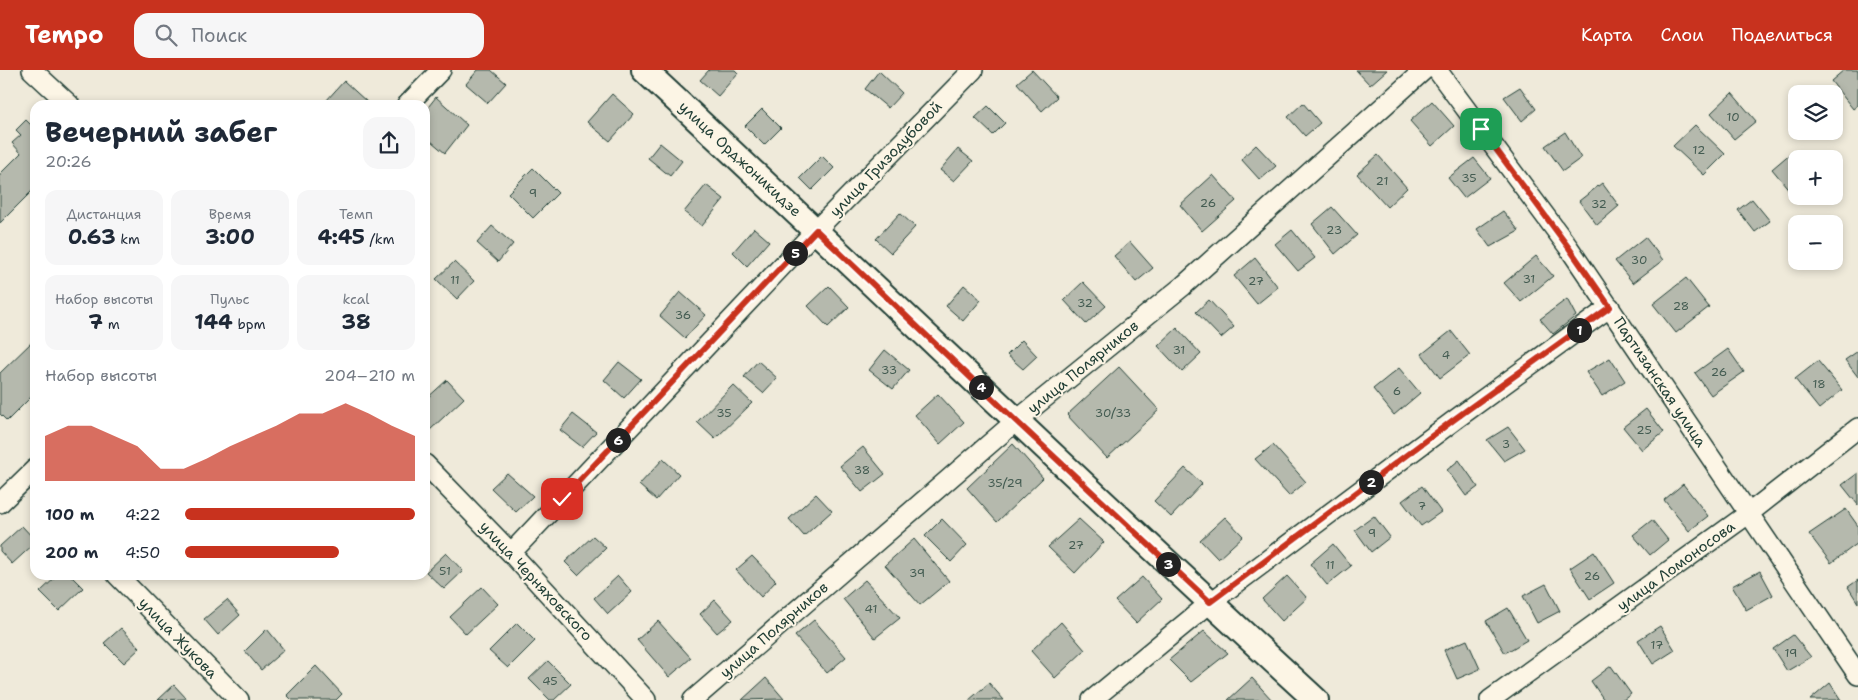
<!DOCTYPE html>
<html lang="ru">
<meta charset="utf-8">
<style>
body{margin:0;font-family:"Shantell Sans",sans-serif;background:#f6f6f7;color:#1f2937;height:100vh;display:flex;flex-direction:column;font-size:19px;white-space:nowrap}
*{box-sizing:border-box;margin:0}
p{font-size:16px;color:#747a83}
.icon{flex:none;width:28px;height:28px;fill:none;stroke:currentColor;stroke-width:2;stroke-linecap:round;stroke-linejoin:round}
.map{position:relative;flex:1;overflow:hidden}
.panel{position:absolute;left:30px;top:30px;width:400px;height:480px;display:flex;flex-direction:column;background:#fff;border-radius:15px;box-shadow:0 2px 8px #0003}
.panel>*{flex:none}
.buttons{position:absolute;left:1788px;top:15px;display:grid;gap:10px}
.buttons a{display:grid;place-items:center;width:55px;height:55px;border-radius:10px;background:#fff;box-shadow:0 2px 8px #0003;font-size:25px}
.pin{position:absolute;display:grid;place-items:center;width:42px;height:42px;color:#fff;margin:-21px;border-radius:10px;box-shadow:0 2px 8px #0006}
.km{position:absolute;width:25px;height:25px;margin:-12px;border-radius:50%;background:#222;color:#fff;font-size:14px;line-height:25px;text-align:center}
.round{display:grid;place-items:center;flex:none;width:52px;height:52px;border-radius:15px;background:#f6f6f7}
.head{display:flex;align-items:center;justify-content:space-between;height:85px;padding:0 15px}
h1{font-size:28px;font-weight:700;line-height:38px}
.stats{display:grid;grid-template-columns:repeat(3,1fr);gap:8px;height:85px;padding:5px 15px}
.stats div{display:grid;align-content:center;border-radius:12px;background:#f6f6f7;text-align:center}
.stats b{font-size:21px;font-weight:700}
.stats small{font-size:14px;font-weight:400}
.stats p{font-size:14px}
.chart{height:140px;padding:10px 15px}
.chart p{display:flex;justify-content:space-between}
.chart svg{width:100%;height:90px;margin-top:5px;fill:#c8321e;opacity:.7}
ul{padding:0 15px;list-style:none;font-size:16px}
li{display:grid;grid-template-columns:80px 60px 1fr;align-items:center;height:38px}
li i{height:12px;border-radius:6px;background:#c8321e}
header{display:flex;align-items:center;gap:30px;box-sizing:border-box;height:70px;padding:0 25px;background:#c8321e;color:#fff}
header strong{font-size:24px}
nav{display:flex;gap:28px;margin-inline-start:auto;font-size:18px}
.search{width:350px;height:45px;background:#f6f6f7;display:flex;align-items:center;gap:12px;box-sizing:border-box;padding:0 18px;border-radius:15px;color:#747a83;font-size:19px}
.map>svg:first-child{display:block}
.building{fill:#b5b9ad;stroke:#1f3d34}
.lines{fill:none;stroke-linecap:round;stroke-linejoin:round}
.minor-casing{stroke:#1f3d34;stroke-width:22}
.major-casing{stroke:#1f3d34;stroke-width:28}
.minor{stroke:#fcf5e5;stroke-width:19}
.major{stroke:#fcf5e5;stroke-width:24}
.route-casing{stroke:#fff;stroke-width:10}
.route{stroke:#c8321e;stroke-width:6}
.labels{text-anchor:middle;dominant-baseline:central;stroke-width:4;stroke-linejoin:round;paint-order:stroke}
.number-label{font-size:12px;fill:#445c52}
.street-label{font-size:15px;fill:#1f3d34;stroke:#fcf5e5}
</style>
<header>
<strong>Tempo</strong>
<div class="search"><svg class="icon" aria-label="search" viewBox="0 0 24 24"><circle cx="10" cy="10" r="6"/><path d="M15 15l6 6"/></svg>Поиск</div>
<nav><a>Карта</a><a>Слои</a><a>Поделиться</a></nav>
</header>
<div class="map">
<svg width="1858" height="630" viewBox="0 0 1858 630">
<rect width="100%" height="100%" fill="#efeada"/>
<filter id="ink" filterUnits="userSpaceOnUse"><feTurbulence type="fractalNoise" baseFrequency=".02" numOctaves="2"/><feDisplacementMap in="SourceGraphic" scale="10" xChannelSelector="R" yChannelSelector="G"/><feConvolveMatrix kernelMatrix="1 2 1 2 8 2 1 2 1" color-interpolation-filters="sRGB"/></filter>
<g filter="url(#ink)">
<!-- building -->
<path class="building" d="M478,0H491L506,13L488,33L466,14Z
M709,0H735L738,3L718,26L700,10Z
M1032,0L1057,27L1042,41L1017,13Z
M1356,0H1387L1370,15Z
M1844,0H1858V35L1853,39L1831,11Z
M879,1L902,23L888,38L865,19Z
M344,11L367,32L364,35H331L326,31Z
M1520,17L1536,39L1522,51L1504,27Z
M1732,23L1756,51L1734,69L1711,43Z
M612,24L634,44L610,71L587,52Z
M436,27L467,55L445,83L425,66V41Z
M1432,31L1454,56L1432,76L1410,51Z
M1303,33L1320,53L1305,66L1288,47Z
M988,36L1005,53L993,65L975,48Z
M762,39L781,58L764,75L745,56Z
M26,50L31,55L35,51V118L0,153V104L21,83L12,73L21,65L16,60Z
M1695,55L1725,84L1704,105L1673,76Z
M1565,62L1581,88L1563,101L1545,76Z
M660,73L682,91L670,106L648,88Z
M1256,75L1276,96L1260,110L1241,89Z
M958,79L973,91L954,111L940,100Z
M1792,82L1798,89H1796V126H1808L1800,133L1772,99Z
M1378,85L1407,118L1387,137L1357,104Z
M822,86L834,98L812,120L800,108Z
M1474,88L1490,108L1464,128L1448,108Z
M533,98L558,123L533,148L508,123Z
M1213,105L1236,131L1202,161L1180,135Z
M1602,113L1619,136L1597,155L1579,131Z
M706,115L724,129L702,156L684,142Z
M1752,129L1770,151L1755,162L1738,140Z
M1332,137L1357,165L1335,184L1312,154Z
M1503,141L1519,161L1490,177L1477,159Z
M900,143L915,157L891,183L876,169Z
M492,156L513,174L498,192L477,173Z
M754,158L769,171L747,196L733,182Z
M1292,160L1315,188L1298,201L1275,174Z
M1645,167L1663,190L1633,213L1615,191Z
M1130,172L1153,198L1136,212L1114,186Z
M1536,186L1553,206L1521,232L1504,213Z
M1255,188L1278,217L1257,234L1234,206Z
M454,192L474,211L457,229L436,209Z
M1686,208L1709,237L1676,263L1653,234Z
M1083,212L1106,236L1086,254L1064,230Z
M964,215L981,230L963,251L946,236Z
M829,216L849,237L828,257L808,236Z
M680,222L706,245L685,268L660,246Z
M1567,229L1576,246L1553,264L1540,249Z
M1209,230L1234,257L1221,268L1196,242Z
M1177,258L1201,284L1182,302L1158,276Z
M1451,261L1470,285L1440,308L1422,284Z
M35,269V323L7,351L0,344V303Z
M1022,270L1037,286L1023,299L1007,285Z
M1728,279L1744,302L1711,325L1695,303Z
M885,280L909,300L893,319L869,300Z
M1858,281V307L1845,290Z
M1610,288L1625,311L1602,326L1586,302Z
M758,291L777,308L763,323L744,307Z
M1818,291L1842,320L1819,339L1795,309Z
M619,292L641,309L624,328L604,310Z
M1119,297L1159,340L1107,388L1067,345Z
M1399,298L1420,323L1394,345L1373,319Z
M447,310L464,328L429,361L425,357V330Z
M733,315L752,333L715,369L697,352Z
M938,324L964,352L940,374L915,345Z
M1646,339L1664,362L1642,380L1623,357Z
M573,344L596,362L582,377L560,360Z
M1508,357L1525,379L1504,391L1487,370Z
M1013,374L1043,408L997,452L967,418Z
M1273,375L1306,412L1289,426L1255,389Z
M863,377L885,404L862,422L840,396Z
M663,389L679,404L656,430L639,415Z
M1459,390L1478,417L1466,426L1447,400Z
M1185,398L1202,414L1171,447L1154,431Z
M507,403L533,426L516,442L491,418Z
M1858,403V435L1842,415Z
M1683,414L1708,446L1689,461L1664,430Z
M1422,416L1441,442L1421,456L1402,431Z
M816,424L832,441L804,466L789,449Z
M1846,439L1858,456V473L1831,493L1809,464Z
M1374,446L1390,467L1371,482L1355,460Z
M1225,447L1243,466L1218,489L1200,470Z
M942,449L967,475L951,492L925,466Z
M1079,449L1104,472L1075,503L1048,477Z
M1652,450L1668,470L1650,485L1633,465Z
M22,456L35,470V473L12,494L0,481V476Z
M593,466L606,478L578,505L565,492Z
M914,469L949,511L920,535L885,495Z
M1333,474L1351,496L1327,515L1310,494Z
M1594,482L1614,513L1590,529L1570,498Z
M446,483L463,501L444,519L426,502Z
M752,486L776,511L761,527L736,500Z
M1760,501L1773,525L1746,540L1732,516Z
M58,505H70L83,518L59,541L40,522Z
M618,506L632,522L608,544L594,528Z
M1287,506L1307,528L1282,551L1262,529Z
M1142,507L1162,529L1136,553L1115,531Z
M865,510L900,548L875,568L843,529Z
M1858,510V533L1848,517Z
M1546,514L1560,541L1537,553L1523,526Z
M482,517L498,534L466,564L450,547Z
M227,530L240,545L218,565L204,549Z
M715,530L733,550L717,563L700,544Z
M1508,538L1527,570L1505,583L1486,551Z
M814,550L846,587L827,603L795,566Z
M658,551L691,588L669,607L637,570Z
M1061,552L1085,580L1055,608L1031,581Z
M517,553L535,571L508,598L489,581Z
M1660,556L1675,580L1653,594L1638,570Z
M121,558L140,578L124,593L104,573Z
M267,559L284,580L261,600L245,581Z
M1204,561L1228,583L1191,612L1169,590Z
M1793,565L1811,587L1787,601L1773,579Z
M1467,570L1480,599L1457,609L1444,580Z
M548,591L571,614L554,630H550L529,609Z
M316,596L342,624L336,630H292L287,625Z
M1611,596L1631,624L1623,630H1604L1591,611Z
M766,608L784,629L742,630Z
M1252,608L1272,630H1228Z
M989,613L1004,630H969Z
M1830,613L1841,630H1810Z
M174,615L187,629L158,630Z"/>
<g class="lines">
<defs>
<path id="minor" d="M32,0L70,35
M1437,0L1569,178L1858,605
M407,35L441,0
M425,394L511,483L646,630
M0,433L35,399
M511,483L816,160L973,0
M117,505L239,630
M693,630L1016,351L1183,216L1424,0
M1092,630L1210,533L1456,349L1610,237
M1490,630L1748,444L1858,358"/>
<path id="major" d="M644,0C869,209 1090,423 1316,630"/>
</defs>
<!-- minor casing -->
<use href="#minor" class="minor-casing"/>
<!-- major casing -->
<use href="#major" class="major-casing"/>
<!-- minor -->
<use href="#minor" class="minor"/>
<!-- major -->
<use href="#major" class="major"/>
</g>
</g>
<g class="lines" filter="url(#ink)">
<defs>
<path id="route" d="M562,429L816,160L1016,351L1210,532L1456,348L1610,237L1569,178L1481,59"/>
</defs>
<!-- route casing -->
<use href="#route" class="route-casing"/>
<!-- route -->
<use href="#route" class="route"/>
</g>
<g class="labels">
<!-- number labels -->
<g class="number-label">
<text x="1733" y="47">10</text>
<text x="1699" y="80">12</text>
<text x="1469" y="108">35</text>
<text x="1382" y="111">21</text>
<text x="533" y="123">9</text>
<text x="1208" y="133">26</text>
<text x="1599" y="134">32</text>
<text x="1334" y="160">23</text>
<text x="1639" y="190">30</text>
<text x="1529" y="209">31</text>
<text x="455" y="210">11</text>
<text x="1256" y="211">27</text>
<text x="1085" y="233">32</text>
<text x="1681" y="236">28</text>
<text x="683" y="245">36</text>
<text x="1179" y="280">31</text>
<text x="1446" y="285">4</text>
<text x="889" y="300">33</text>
<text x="1719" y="302">26</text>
<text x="1819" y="314">18</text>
<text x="1397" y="321">6</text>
<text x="724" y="343">35</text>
<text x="1113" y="343">30/33</text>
<text x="1644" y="360">25</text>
<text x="1506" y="374">3</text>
<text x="862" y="400">38</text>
<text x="1005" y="413">35/29</text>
<text x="1422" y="436">7</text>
<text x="1372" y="463">9</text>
<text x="1076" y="475">27</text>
<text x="1330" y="495">11</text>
<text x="445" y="501">51</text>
<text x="917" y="503">39</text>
<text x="1592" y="506">26</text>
<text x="871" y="539">41</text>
<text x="1657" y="575">17</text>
<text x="1791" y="583">19</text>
<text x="550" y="611">45</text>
</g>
<!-- street labels -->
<g class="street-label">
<text transform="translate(740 89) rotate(43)">улица Орджоникидзе</text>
<text transform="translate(886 89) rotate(-46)">улица Гризодубовой</text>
<text transform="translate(1083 297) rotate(-39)">улица Полярников</text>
<text transform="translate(1660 312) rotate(56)">Партизанская улица</text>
<text transform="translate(1676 496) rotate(-36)">улица Ломоносова</text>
<text transform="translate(536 511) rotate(47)">улица Черняховского</text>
<text transform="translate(774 560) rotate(-41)">улица Полярников</text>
<text transform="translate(178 568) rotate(46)">улица Жукова</text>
</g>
</g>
</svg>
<div class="buttons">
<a><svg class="icon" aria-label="layers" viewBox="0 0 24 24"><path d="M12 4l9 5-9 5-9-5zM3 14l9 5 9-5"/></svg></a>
<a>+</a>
<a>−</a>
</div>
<div class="pin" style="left:1481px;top:59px;background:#1e9e55"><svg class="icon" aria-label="arrive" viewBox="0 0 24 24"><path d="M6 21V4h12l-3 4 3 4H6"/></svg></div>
<div class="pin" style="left:562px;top:429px;background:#d93025"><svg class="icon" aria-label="check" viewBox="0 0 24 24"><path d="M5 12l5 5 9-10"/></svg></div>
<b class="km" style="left:1579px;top:260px">1</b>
<b class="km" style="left:1371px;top:412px">2</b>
<b class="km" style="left:1168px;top:494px">3</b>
<b class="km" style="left:981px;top:317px">4</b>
<b class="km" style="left:795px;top:183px">5</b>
<b class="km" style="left:618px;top:370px">6</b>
<section class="panel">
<div class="head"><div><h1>Вечерний забег</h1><p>20:26</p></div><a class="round"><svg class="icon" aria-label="share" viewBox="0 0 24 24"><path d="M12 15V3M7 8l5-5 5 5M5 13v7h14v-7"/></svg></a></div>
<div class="stats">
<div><p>Дистанция</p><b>0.63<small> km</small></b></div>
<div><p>Время</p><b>3:00</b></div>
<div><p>Темп</p><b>4:45<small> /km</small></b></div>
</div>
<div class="stats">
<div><p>Набор высоты</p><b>7<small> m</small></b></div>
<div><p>Пульс</p><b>144<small> bpm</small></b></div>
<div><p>kcal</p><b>38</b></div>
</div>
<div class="chart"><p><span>Набор высоты</span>204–210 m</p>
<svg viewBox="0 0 160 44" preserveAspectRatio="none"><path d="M0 44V22L10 17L20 17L30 22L40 27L50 38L60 38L70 33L80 27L90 22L100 17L110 11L120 11L130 6L140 11L150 17L160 22V44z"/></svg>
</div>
<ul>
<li><b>100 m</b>4:22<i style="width:100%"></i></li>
<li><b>200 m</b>4:50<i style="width:67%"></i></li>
</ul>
</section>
</div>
